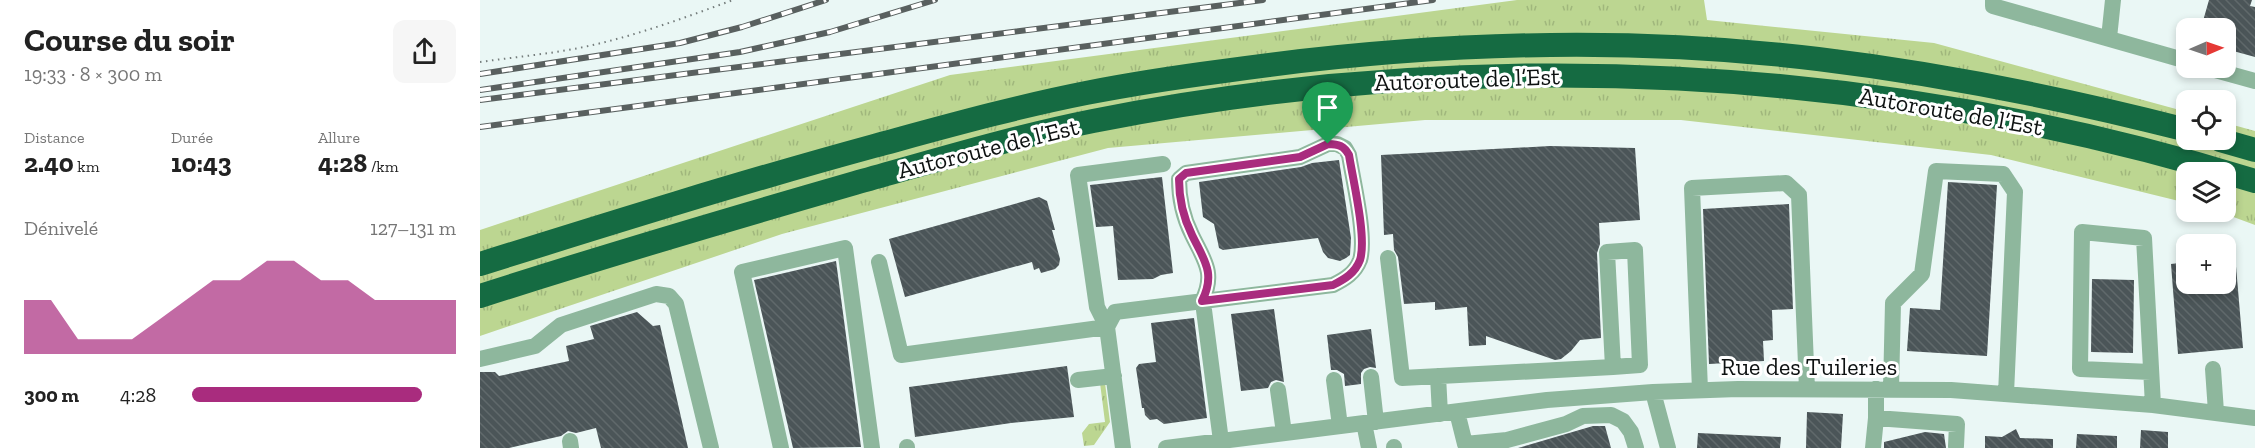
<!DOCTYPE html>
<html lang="fr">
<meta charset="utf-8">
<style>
body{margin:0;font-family:"Zilla Slab",serif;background:#f6f6f6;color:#222;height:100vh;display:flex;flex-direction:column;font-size:22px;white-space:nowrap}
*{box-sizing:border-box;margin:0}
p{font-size:20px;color:#767676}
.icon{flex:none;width:33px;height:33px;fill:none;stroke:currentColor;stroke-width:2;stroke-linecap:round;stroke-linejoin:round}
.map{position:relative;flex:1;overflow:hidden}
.side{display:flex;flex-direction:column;background:#fff;width:480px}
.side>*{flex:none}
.needle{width:39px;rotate:88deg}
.buttons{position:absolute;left:1696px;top:18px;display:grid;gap:12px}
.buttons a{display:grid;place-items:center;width:60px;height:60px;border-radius:12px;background:#fff;box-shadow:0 3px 9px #0003;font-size:30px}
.pin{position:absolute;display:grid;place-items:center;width:51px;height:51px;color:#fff;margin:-62px -26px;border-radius:50% 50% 50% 0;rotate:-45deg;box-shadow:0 0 6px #0007}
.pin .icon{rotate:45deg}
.round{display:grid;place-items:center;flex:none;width:63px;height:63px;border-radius:12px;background:#f6f6f6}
.overview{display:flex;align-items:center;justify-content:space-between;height:102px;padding:0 24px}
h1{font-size:33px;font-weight:800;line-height:45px}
.figures{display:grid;grid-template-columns:repeat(3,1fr);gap:9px;height:102px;padding:6px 24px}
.figures div{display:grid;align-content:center}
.figures b{font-size:26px;font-weight:800}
.figures small{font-size:16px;font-weight:400}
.figures p{font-size:16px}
.chart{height:168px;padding:12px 24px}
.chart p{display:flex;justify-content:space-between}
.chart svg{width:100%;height:108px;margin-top:6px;fill:#a92c7e;opacity:.7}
ul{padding:0 24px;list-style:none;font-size:20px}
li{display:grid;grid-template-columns:96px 72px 1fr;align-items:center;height:45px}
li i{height:15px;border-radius:8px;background:#a92c7e}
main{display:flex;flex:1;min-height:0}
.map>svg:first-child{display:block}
.grass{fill:url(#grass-tufts)}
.building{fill:url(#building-back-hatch)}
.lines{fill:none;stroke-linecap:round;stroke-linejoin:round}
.path{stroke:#757d7c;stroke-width:2;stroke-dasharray:1.5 4.5;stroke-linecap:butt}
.minor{stroke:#8eb79d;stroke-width:16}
.highway{stroke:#156b42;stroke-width:24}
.rail-casing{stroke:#59605f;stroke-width:6}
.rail{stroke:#fff;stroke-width:4;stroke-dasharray:11;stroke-linecap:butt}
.route-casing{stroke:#fff;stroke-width:12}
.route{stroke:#a92c7e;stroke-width:8}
.labels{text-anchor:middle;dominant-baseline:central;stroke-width:6;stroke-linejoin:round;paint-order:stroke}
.street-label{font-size:24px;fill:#0d1111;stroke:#fff}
</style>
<main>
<section class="side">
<div class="overview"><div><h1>Course du soir</h1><p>19:33 · 8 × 300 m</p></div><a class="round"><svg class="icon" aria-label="share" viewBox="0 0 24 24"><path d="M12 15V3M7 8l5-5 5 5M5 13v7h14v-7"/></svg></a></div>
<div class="figures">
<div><p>Distance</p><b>2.40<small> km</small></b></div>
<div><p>Durée</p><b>10:43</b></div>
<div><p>Allure</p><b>4:28<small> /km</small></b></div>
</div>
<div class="chart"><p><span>Dénivelé</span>127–131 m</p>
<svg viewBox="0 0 160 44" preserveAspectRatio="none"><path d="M0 44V22L10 22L20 38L30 38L40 38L50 30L60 22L70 14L80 14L90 6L100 6L110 14L120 14L130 22L140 22L150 22L160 22V44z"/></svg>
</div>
<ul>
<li><b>300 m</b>4:28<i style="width:87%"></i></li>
</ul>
</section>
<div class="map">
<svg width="1775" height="448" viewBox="0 0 1775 448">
<defs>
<pattern id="grass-tufts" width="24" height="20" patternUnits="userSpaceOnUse" patternTransform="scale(1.5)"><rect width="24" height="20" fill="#bcd691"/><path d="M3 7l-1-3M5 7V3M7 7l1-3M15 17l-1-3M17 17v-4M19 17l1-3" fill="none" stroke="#a0b77c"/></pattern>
<pattern id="building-back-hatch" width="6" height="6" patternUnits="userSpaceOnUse" patternTransform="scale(1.5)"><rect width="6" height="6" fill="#4b5558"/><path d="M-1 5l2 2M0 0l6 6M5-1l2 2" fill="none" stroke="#60696b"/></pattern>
</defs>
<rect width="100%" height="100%" fill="#eaf7f5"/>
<!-- grass -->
<path class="grass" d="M1037,0H1224L1227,20L1454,43L1707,112V140H1746V123L1775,131V225L1740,212H1746V172H1707V203L1511,155L1201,120H945L628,148L302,234L0,336V230L470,75Z
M620,383H625L630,422L614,445L604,446L602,433L609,424L625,422Z"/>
<!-- building -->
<path class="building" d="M1729,0H1772L1770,6L1775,7V57L1746,49V28H1721Z
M1070,146L1155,148L1160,220L1119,223L1120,244L1117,253L1121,338L1100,340L1091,351L1081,359L1075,360L1006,336V345L989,346L987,307L955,310V302L924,304L918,257L914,250L913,234L904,235L901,155Z
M859,160L871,238L870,255L866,258L860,261L848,258L843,252L838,238L743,250L739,248L734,224L723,217L719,182L821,167L832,163Z
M682,177L693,273L681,275L673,279L638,280L633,226L616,227L610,185Z
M1468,182L1517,185L1507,356L1427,351L1430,308L1460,310Z
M559,197L567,201L575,230H572L580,259L579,265L575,269L561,273L559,268L554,270L552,262L425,297L409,239Z
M1309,204L1313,309L1292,310L1293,340L1283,341L1284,361L1229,364L1223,209Z
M1746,243H1754L1763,348L1698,354L1691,264L1707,262V284H1746Z
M356,261L381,447L313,448L274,280Z
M1612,279L1654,280L1653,353L1611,352Z
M794,309L804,382L796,380L791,382L788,388L761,391L751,314Z
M157,312L173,326L180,325L208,448H121L116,428L96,433L88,431L81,436L29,448H0V372H15L19,376L89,361L86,346L114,339L110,326Z
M714,318L727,418L684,424L677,419L670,420L665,415L664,408H662L656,368L659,364L676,362L671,323Z
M891,329L896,368L890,367L884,369L881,373V384L865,386L864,374L857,370H851L847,335Z
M587,366L594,417L531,423L435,437L429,387Z
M1327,412L1363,414L1361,448H1326Z
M1113,426H1125L1131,448H1038Z
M1536,429L1540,438L1573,439V448H1505V436L1522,437Z
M1661,430L1688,432V448H1660Z
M1445,432L1464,434L1466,448H1404V442Z
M1218,433L1301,437L1300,448H1217Z
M1597,434L1637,436V448H1596Z"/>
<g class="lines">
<!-- path -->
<path class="path" d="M0,62C35,57 70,54 104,47C155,36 204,18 253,0"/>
<!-- minor -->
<path class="minor" d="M1513,0V6L1707,61
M1629,38L1633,0
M1728,68L1775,81
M908,258L922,378L1133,367L1160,365L1155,250L1127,252L1133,367
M399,262L421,355L627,327
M724,310L741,441
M627,327L635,312L853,285C865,279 875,273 880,260C887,238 873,180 869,155L865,148L857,144H848L820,157L706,173L699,179C699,199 703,217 712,235C724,260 736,273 722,301
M0,359L55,346L81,325L176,294L189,296L196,304L231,448
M1733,369L1736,412
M1671,372L1600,369L1602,232L1664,238L1673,405
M958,376L960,414
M891,377L896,422
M598,380L634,376
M854,380L860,426
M1396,389V418L1477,424L1476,446
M1411,389L1413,303L1442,274L1456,171L1523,174L1535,192L1526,394
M798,390L804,433
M1220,390L1212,188L1306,183L1319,195L1327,389
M1173,392L1188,448
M977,412L985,444L1027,440L1086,424L1103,416L1131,415L1143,421L1151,432L1156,448
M884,423L889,448
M90,441L91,448
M427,447V448
M914,447V448
M301,448L262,272L365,248L392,448
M643,448L627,327L617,307L598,175L683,164
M686,448L1067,400L1173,392L1258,389L1471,390L1673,405L1775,418
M1393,448L1396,418"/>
<!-- highway -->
<path class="highway" d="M1740,140L1775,150
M0,264C131,223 262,182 394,146C464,127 535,107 606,93C652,84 698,77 744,71C940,43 1141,35 1338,59C1462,74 1586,99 1707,130
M0,296C125,256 250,219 375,183C454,161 533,137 613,121C999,44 1400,65 1775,181"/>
<defs>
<path id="rail" d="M0,74L200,43L262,27L346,0
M0,90L260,52L350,32L455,0
M0,100L783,0
M0,127L953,0"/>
</defs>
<!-- rail casing -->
<use href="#rail" class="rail-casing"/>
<!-- rail -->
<use href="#rail" class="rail"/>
</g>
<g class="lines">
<defs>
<path id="route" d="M848,144C859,144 864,146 869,155C873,180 887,238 880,260C875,273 865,279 853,285L722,301C736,273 724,260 712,235C703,217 699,199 699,179L706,173L820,157Z"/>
</defs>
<!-- route casing -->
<use href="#route" class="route-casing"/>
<!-- route -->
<use href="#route" class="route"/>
</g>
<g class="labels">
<!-- street labels -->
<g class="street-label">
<text transform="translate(987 79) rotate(-2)">Autoroute de l’Est</text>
<text transform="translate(1471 111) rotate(10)">Autoroute de l’Est</text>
<text transform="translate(508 148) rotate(-14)">Autoroute de l’Est</text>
<text x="1329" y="366">Rue des Tuileries</text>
</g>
</g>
</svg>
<div class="buttons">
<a><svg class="needle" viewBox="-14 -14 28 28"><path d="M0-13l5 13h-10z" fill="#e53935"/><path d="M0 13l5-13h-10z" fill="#767676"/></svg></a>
<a><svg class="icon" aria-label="locate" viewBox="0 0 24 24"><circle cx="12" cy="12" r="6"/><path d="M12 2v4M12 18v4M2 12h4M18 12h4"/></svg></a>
<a><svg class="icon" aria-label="layers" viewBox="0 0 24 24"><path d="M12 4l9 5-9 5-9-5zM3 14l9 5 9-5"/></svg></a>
<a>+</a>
</div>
<div class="pin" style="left:848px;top:144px;background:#1e9e55"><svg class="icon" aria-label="arrive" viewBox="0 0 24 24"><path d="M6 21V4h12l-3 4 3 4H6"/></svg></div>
</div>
</main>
